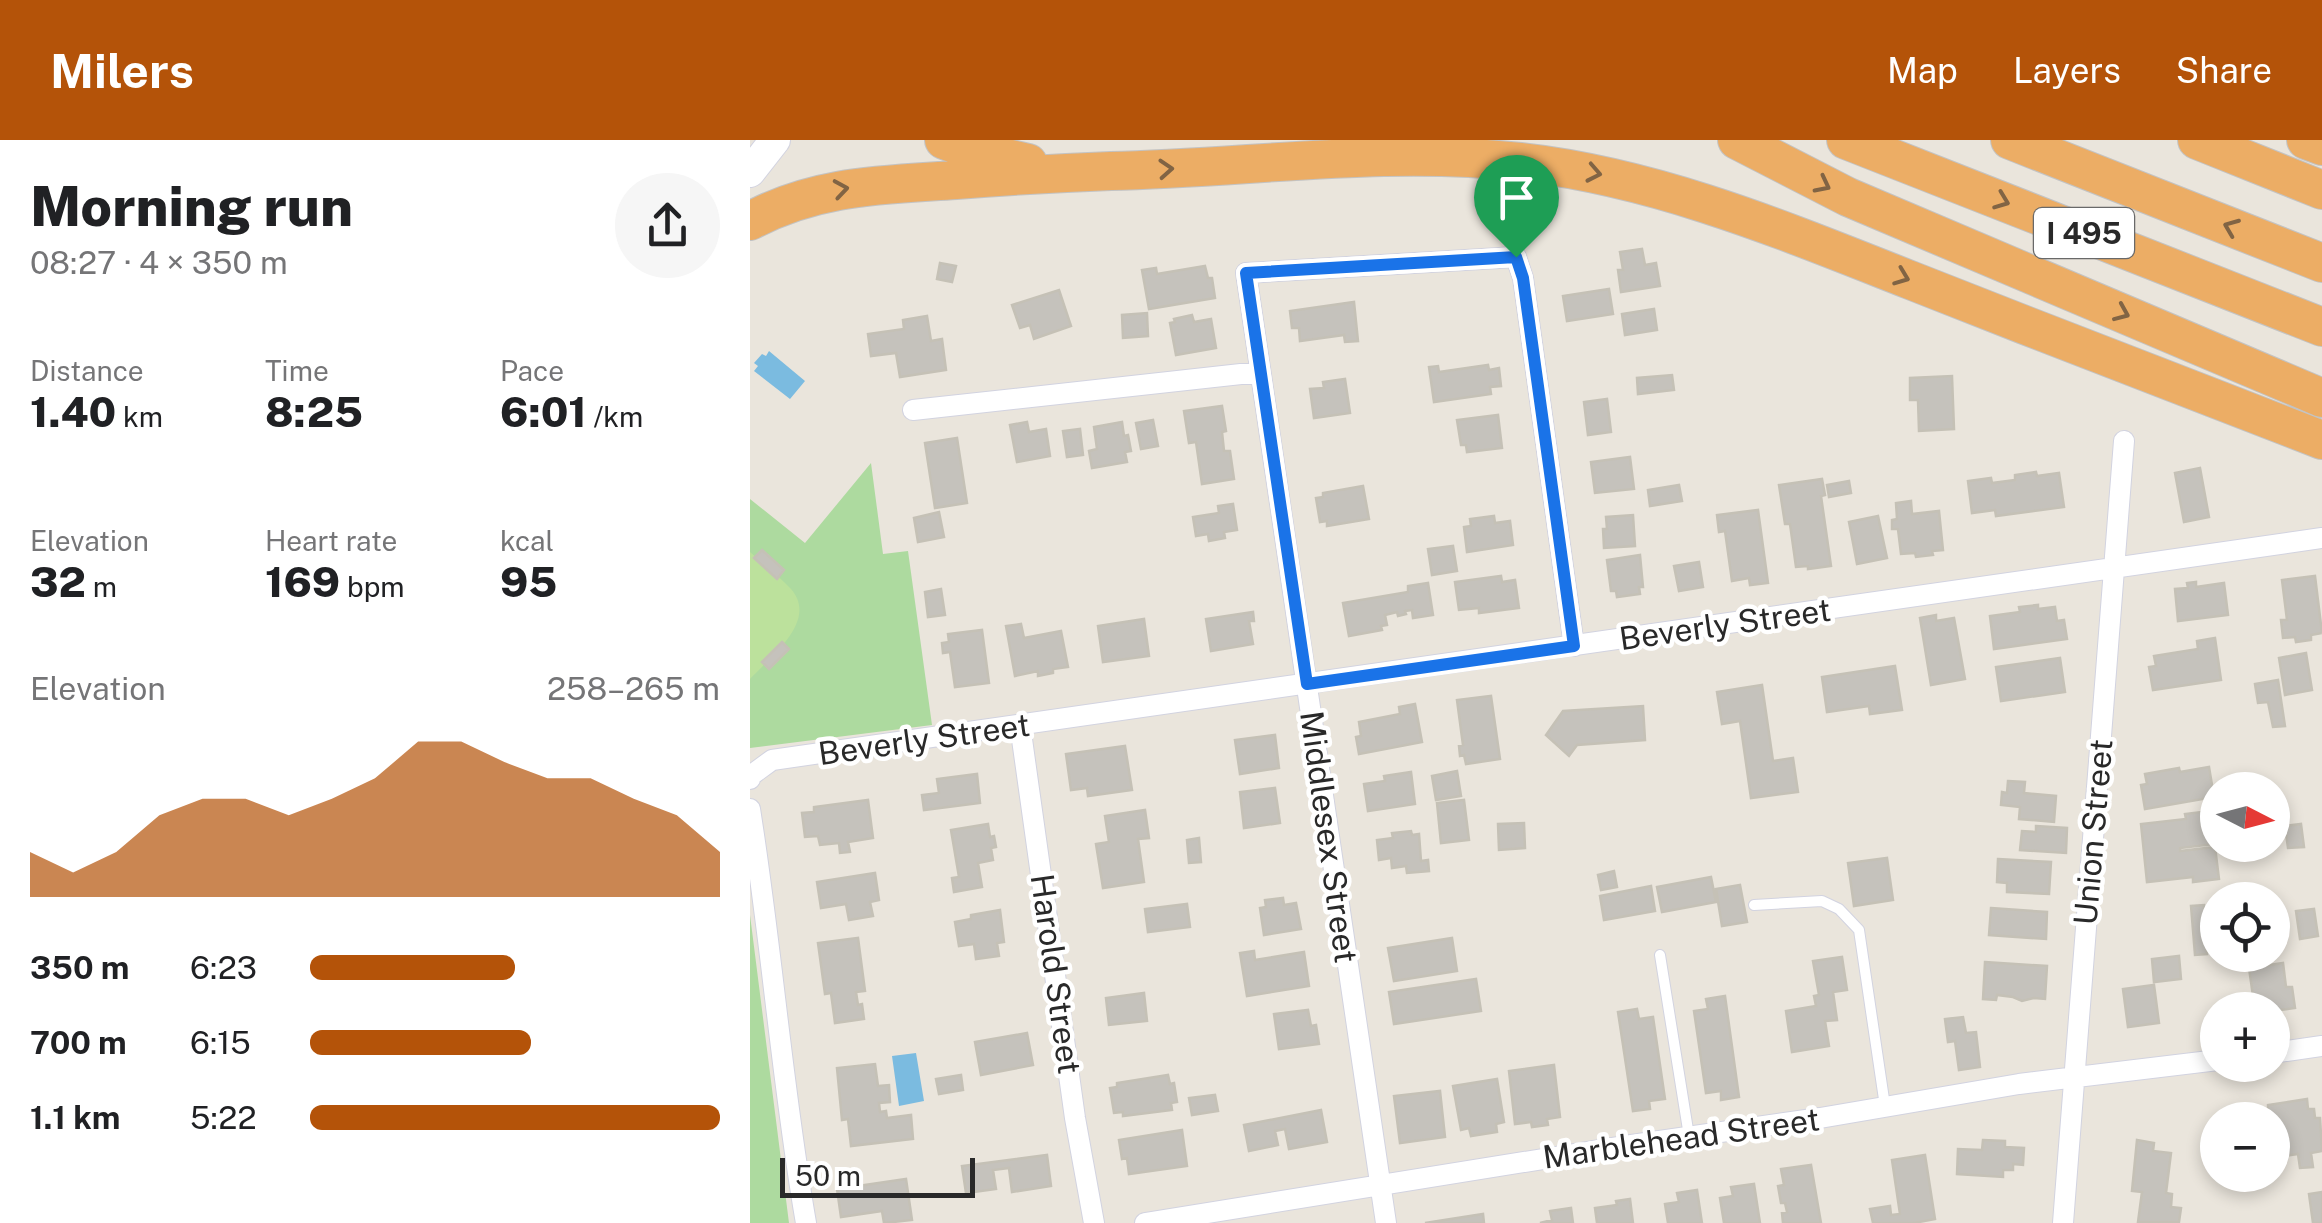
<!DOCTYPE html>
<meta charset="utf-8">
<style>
body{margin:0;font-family:"Public Sans",sans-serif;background:#f6f6f6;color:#202124;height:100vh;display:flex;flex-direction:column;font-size:38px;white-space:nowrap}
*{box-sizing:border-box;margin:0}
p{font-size:32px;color:#757577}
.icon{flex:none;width:55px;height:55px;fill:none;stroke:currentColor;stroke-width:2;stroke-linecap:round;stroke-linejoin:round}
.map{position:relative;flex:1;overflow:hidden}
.drawer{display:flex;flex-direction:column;background:#fff;width:750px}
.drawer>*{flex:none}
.needle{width:65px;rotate:96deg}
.buttons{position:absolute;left:1450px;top:632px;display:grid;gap:20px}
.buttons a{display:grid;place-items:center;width:90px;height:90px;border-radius:50%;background:#fff;box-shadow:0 5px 15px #0003;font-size:50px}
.scale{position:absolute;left:30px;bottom:25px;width:195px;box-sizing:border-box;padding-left:10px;border:5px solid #292929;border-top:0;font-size:28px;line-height:35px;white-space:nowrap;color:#292929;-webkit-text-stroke:8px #fff;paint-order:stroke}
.pin{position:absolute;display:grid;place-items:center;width:85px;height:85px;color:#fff;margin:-102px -42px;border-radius:50% 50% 50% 0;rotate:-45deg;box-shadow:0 0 10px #0007}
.pin .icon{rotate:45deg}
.round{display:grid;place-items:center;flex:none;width:105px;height:105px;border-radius:52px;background:#f6f6f6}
.head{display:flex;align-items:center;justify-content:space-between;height:170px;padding:0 30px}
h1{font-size:55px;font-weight:800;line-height:75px}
.metrics{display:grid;grid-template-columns:repeat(3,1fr);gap:15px;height:170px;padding:10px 30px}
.metrics div{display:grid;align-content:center}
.metrics b{font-size:42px;font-weight:800}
.metrics small{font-size:28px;font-weight:400}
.metrics p{font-size:28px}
.chart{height:280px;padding:20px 30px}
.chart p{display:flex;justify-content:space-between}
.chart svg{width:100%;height:180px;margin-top:10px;fill:#b45309;opacity:.7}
ul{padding:0 30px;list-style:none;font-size:32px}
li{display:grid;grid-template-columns:160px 120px 1fr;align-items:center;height:75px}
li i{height:25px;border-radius:12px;background:#b45309}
header{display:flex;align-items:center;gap:60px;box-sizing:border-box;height:140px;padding:0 50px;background:#b45309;color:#fff}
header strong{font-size:48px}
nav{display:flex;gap:55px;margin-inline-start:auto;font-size:35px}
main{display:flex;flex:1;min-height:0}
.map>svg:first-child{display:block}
.green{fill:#adda9f}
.pitch{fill:#bce19c}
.water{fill:#7bbbe0}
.building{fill:#c5c2bc;stroke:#c5c1b6;stroke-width:2.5}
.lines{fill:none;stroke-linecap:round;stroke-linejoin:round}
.lane-casing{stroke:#d2d3e0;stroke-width:12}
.street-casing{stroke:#d2d3e0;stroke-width:22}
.secondary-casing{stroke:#d2d3e0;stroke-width:32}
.highway-casing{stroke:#c3c3c3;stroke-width:40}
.lane{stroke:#fff;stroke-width:10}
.street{stroke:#fff;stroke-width:20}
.secondary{stroke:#fff;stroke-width:30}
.highway{stroke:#ecad65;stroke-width:38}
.oneway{stroke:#816444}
.route-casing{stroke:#fff;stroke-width:20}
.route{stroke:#1a73e8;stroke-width:12}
.labels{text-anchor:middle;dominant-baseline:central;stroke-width:9;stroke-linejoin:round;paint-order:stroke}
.shield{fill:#fff;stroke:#696969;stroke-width:2.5}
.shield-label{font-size:30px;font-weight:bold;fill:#292929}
.street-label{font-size:32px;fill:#292929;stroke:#fff}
</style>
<header>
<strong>Milers</strong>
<nav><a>Map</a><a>Layers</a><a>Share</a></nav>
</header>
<main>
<section class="drawer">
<div class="head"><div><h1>Morning run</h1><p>08:27 · 4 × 350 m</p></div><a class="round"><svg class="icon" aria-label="share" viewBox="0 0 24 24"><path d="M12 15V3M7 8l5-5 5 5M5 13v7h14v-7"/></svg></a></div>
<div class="metrics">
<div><p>Distance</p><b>1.40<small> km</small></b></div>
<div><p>Time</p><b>8:25</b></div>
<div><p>Pace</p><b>6:01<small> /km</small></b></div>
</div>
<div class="metrics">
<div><p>Elevation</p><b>32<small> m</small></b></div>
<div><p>Heart rate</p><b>169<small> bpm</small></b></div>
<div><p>kcal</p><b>95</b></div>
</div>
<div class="chart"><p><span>Elevation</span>258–265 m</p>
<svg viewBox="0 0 160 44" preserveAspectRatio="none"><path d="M0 44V33L10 38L20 33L30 24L40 20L50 20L60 24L70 20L80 15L90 6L100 6L110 11L120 15L130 15L140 20L150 24L160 33V44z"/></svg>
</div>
<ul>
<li><b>350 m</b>6:23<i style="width:50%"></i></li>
<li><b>700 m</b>6:15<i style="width:54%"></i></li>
<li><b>1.1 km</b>5:22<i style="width:100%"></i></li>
</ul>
</section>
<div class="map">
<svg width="1572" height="1083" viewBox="0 0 1572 1083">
<rect width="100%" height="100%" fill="#eae5dc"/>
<!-- green -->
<path class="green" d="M121,323L133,414L158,411L182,585L0,608V359L55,403Z
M0,775L39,1083H0Z"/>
<!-- pitch -->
<path class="pitch" d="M0,412C13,424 29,436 41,449C69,481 20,517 0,539Z"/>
<!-- water -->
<path class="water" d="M19,211L55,241L40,259L4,231L8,226L4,223L12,214L16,216Z
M166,913L174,961L149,966L142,916Z"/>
<!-- building -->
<path class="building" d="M892,109L895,125L906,123L910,146L871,152L868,130H873L870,112Z
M190,123L206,126L202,142L187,139Z
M455,126L458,138H462L465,158L399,169L392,130L406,128L407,134Z
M859,149L863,174L817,181L813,156Z
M309,150L321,186L284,199L280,185L270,188L262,165Z
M604,162L608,201L595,202L594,195L550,201L549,188H542L540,171Z
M904,169L907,190L875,195L872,174Z
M397,173L398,196L373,198L372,175Z
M442,175L444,182L461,179L466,208L426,215L420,183L425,182L424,179Z
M177,176L181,201L192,199L196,230L150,237L146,213L121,216L118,194L154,189L153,180Z
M738,225L739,230L749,228L751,246L740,247L741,254L684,262L679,227L688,226L689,232Z
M922,235L924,250L888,254L887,238Z
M1202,236L1204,289L1169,291L1168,260H1160V238Z
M595,239L600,273L564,278L560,249L574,248L573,242Z
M857,259L861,292L838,295L834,262Z
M472,266L476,291L472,292L474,311H480L484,339L452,344L446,302L439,303L434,271Z
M748,275L752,308L717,312L716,305H711L707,280Z
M403,280L408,306L391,309L386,283Z
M277,282L279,292L296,289L300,316L267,322L260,285Z
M372,282L374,296L378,295L381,311L375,312L377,322L342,328L339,311L347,309L344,287Z
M330,289L333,315L317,317L313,291Z
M207,298L217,363L185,368L175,303Z
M880,317L884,349L845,353L841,322Z
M1450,328L1459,377L1434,382L1425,333Z
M1286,332L1287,336L1309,333L1314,367L1246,376L1245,370L1222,373L1218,341L1241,338L1242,343L1265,340V335Z
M1072,339L1075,355L1071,356L1081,426L1058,429V426L1046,427L1040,384H1035L1029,345Z
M1099,341L1101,353L1079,357L1077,345Z
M929,345L932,361L900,366L898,350Z
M613,346L619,379L577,386V381L570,382L566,358L573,357V353Z
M1161,361L1162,374L1189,371L1193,410L1182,411L1183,415L1166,417L1165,413L1151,414L1148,389H1142V380L1147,379L1146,363Z
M483,364L487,390L474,392L475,398L459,401L458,394L446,396L443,377L469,373L468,366Z
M1008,370L1018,443L1000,445L999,438L982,441L975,391L969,392L967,375Z
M189,372L194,397L168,402L164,378Z
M883,375L885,406L854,408L853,389H857L856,377Z
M744,376L745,383L760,381L763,405L717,412L714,387L721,386L720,379Z
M1128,376L1137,418L1107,424L1099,382Z
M703,406L707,431L682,435L678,409Z
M12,410L34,430L27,439L4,418Z
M890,415L893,447H889L890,454L867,457L866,451H861L857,420Z
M949,422L953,447L929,451L924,426Z
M751,436L752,442L765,440L769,468L729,473V468L709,470L705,442Z
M1565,436L1572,493L1561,495V500L1546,502L1545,497L1533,498L1531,480H1537L1532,440Z
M1446,442V447L1474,443L1478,475L1428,481L1425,449L1438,448L1437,443Z
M678,443L683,475L663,478L662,470L655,471L656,474L648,476L647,472L635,475L637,485L631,486L632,490L599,496L593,463L658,452V446Z
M191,449L195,475L178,477L175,452Z
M1288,465V469L1305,467L1307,481L1314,480L1317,499L1244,509L1240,476L1270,472L1269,467Z
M503,472L504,481H499L503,504L461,511L456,479Z
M1186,475V481L1204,478L1215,539L1181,545L1170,478Z
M394,479L399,516L353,522L348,486Z
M271,484L274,498L311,491L318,527L303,529V533L288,536V531L265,536L256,486Z
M232,490L239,543L205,547L200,512L193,513L192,503L199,502L198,494Z
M1465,498L1471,540L1403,550L1399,527L1406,526L1404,516L1448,509L1447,501Z
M32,502L39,509L19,529L12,522Z
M1556,513L1562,550L1535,555L1529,518Z
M1310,518L1315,552L1251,561L1246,527Z
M1145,526L1152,570L1120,574L1119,566L1077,572L1072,537Z
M1528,540L1535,586L1523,587L1518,562L1508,563L1505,544Z
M1012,545L1023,621L1043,618L1048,652L1001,658L990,581L972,584L967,552Z
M741,556L750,619L716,624L714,615L710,616L709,606L713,605L707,560Z
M665,564L672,602L609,614L606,597L611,596L609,582L650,574L649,567Z
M893,566L895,600L827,605L819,616L796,595L813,571Z
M525,595L529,628L490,634L485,600Z
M375,606L382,650L338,656L337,648L321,650L316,614Z
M1459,627L1464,657L1395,669L1391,645L1397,644L1395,634L1429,628L1430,632Z
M707,631L711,656L686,660L682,636Z
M661,632L665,664L618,671L614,644L635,641L634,636Z
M227,634L230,663L174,670L172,655L189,653L187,639Z
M1258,641L1275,642L1274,653L1306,656L1304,682L1269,679L1270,667L1251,665L1252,652L1257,653Z
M525,648L530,683L494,688L490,652Z
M118,660L123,698L98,702L100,712L90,713L89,703L70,705L68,696L55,697L52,673L64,672V667Z
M714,660L719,700L691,703L687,663Z
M395,670L399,698L388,699L394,742L353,748L346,704L359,702L355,676Z
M1461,671L1465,704L1430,708V711L1465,707L1469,739L1443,742V737L1397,742L1391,684L1436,679L1435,674Z
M774,683L775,708L749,710L748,684Z
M238,684L240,697L244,696L246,707L241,708L243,720L228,723L232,747L204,752L202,738L209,737L201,690Z
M1551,684L1554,707L1538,708L1535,686Z
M1286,686L1317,688L1316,713L1270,710L1272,691L1286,692Z
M661,691L662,695L669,694L671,721L678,720L679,731L657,733L656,726L642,728L641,718L629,720L627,700L643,698L642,693Z
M449,698L451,722L439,723L437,700Z
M1137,718L1143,760L1104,766L1098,723Z
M1248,719L1301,722L1299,754L1257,752V743L1247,742Z
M864,731L867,747L851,750L848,735Z
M125,733L129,760L120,762L123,776L99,780L96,764L71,768L67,742Z
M961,737L966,762L912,772L907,747Z
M990,745L997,782L972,786L966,749Z
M901,746L905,771L854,780L850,756Z
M533,758L534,765L546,763L551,789L514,795L510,768L516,767L515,760Z
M437,764L440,787L398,792L395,769Z
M1454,765L1457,814L1445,815L1441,766Z
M1241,768L1297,772L1296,799L1239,795Z
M1564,769L1568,796L1550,799L1546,771Z
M250,770L254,802L247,803L249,816L226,819L224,804L209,806L205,782L221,779V775Z
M108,798L115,851L106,852L108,865L112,864L114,879L85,883L81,853L75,854L68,803Z
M702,798L707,831L644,841L638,808Z
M504,811L505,820L554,812L559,846L497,856L490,813Z
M1429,816L1431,839L1404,842L1402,819Z
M1092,817L1097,850L1083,852L1087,880L1075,881L1079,906L1042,912L1036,871L1066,866L1064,856L1069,855L1063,821Z
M1235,822L1297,826L1295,859L1284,858L1272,861L1263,857L1247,855L1246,860L1233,859Z
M1533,823L1536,847H1542L1545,868L1522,871L1505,870L1499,828Z
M726,839L731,871L644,884L639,852Z
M1404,845L1409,883L1378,887L1373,849Z
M394,853L397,881L359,885L356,858Z
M975,856L989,957L971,960V951L956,953L944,871L958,869L956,859Z
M887,869L889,879L903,877L915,959L899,961L900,969L883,971L868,872Z
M558,870L561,886L566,885L569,904L529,909L524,874Z
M1213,877L1216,893L1226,892L1230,927L1209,930L1205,901L1198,902L1195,879Z
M277,893L283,925L231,935L225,902Z
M125,924L128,946L139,945L140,962L129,963L130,972L136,971L137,978L161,975L163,999L101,1006L98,979L92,980L87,928Z
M804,925L810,977L797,979L798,985L782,987L781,982L765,984L759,931Z
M211,935L213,950L189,954L186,939Z
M418,935L420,944L424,943L427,962L421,963L422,970L373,976V972L364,973L360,948L367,947V943Z
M747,939L754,982L746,984L747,992L721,996L719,988L711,990L703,946Z
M690,951L695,997L650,1003L644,956Z
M465,955L468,971L442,975L439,958Z
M1557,959L1558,969H1564L1565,978H1570L1572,1011L1561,1013L1563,1027L1550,1028L1548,1014L1527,1017L1529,1032H1522V980H1510V976H1518V965Z
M571,970L577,1002L539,1009L535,989L525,991L528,1005L499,1011L494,985Z
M432,990L437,1026L379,1034L377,1018L372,1019L369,1000Z
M1233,1000L1255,1001V1007L1274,1008L1273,1025L1263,1024V1030H1253V1037L1207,1034L1208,1009L1232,1010Z
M1387,1000L1404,1003L1403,1011L1421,1013L1416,1053L1422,1054L1421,1067L1431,1068L1429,1082H1388L1392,1052L1382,1051Z
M297,1015L301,1046L262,1052L259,1028L243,1030L246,1049L216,1053L212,1026Z
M1175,1015L1185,1079L1164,1083H1123L1120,1069L1140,1066L1141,1075L1150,1074L1142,1020Z
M1061,1025L1071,1083H1033L1032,1073L1037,1072L1035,1063H1031L1028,1046L1034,1045L1031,1029Z
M156,1039L162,1080L134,1083L132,1071L91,1077L87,1049Z
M1004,1044L1010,1083H974L970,1058L983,1056L981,1047Z
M947,1050L952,1083H918L915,1064L929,1062L927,1053Z
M1572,1052V1083H1563L1559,1054Z
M880,1059L883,1083H847L845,1068L867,1065L866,1061Z
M821,1068L823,1083H790L802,1080L800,1071Z
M733,1074L734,1083H675Z"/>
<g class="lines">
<defs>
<path id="lane" d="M1004,765L1072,761L1089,769L1109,790L1135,966
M910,815L939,996"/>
<path id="street" d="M163,270L491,234H511
M270,585L325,978L344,1083
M0,639V636L22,620L1572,398
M0,669C22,807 32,946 56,1083
M1522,913L1572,906
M395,1083L880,1005L1070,978L1269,944L1468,920
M636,1083L496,133L766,117L773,138L824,506
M1313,1083L1374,301"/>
<path id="secondary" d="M0,32L25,0"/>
<path id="highway" d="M194,0L218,9L278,23
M987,0L1098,57L1572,258
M1096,0L1572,187
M1260,0L1572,123
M1447,0L1572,50
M1556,0L1572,6
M0,81C67,45 132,45 206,40C258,36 310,33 361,31C498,28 634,7 770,22C906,37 1033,90 1160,140C1297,194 1434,247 1572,300"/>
</defs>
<!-- lane casing -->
<use href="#lane" class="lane-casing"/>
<!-- street casing -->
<use href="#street" class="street-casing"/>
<!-- secondary casing -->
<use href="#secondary" class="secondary-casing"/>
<!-- highway casing -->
<use href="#highway" class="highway-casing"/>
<!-- lane -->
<use href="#lane" class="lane"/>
<!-- street -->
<use href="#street" class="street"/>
<!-- secondary -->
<use href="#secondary" class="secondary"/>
<!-- highway -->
<use href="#highway" class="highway"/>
</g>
<!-- one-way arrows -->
<defs><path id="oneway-chevron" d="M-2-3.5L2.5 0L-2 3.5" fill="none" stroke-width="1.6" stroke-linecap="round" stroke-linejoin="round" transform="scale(2.5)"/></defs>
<g class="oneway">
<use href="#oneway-chevron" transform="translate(416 29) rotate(-4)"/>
<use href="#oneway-chevron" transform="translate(844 33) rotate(11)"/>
<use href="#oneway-chevron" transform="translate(1073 45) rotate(27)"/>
<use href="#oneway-chevron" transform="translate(91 49) rotate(-9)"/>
<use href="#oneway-chevron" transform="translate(1252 61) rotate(21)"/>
<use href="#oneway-chevron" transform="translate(1481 87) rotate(-158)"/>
<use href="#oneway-chevron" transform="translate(1152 137) rotate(21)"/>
<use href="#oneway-chevron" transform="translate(1372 173) rotate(23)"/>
</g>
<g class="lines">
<defs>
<path id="route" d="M766,117L773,138L824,506L557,544L496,133Z"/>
</defs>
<!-- route casing -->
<use href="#route" class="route-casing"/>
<!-- route -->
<use href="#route" class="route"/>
</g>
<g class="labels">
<!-- shield labels -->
<rect class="shield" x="1284" y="68" width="100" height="50" rx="8"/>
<g class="shield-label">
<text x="1334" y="93">I 495</text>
</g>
<!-- street labels -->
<g class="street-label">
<text transform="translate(975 484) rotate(-8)">Beverly Street</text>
<text transform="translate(174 599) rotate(-8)">Beverly Street</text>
<text transform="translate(1343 692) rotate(-85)">Union Street</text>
<text transform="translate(579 697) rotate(82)">Middlesex Street</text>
<text transform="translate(306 834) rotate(82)">Harold Street</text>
<text transform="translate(931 998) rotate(-8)">Marblehead Street</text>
</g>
</g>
</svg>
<div class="buttons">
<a><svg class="needle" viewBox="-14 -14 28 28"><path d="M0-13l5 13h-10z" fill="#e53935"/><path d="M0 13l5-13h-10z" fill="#757577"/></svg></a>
<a><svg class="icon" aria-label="locate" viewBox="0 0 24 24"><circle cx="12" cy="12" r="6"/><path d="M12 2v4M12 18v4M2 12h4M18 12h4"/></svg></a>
<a>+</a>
<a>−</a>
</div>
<div class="scale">50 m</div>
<div class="pin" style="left:766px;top:117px;background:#1e9e55"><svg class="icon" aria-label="arrive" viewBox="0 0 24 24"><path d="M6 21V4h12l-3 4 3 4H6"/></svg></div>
</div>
</main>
